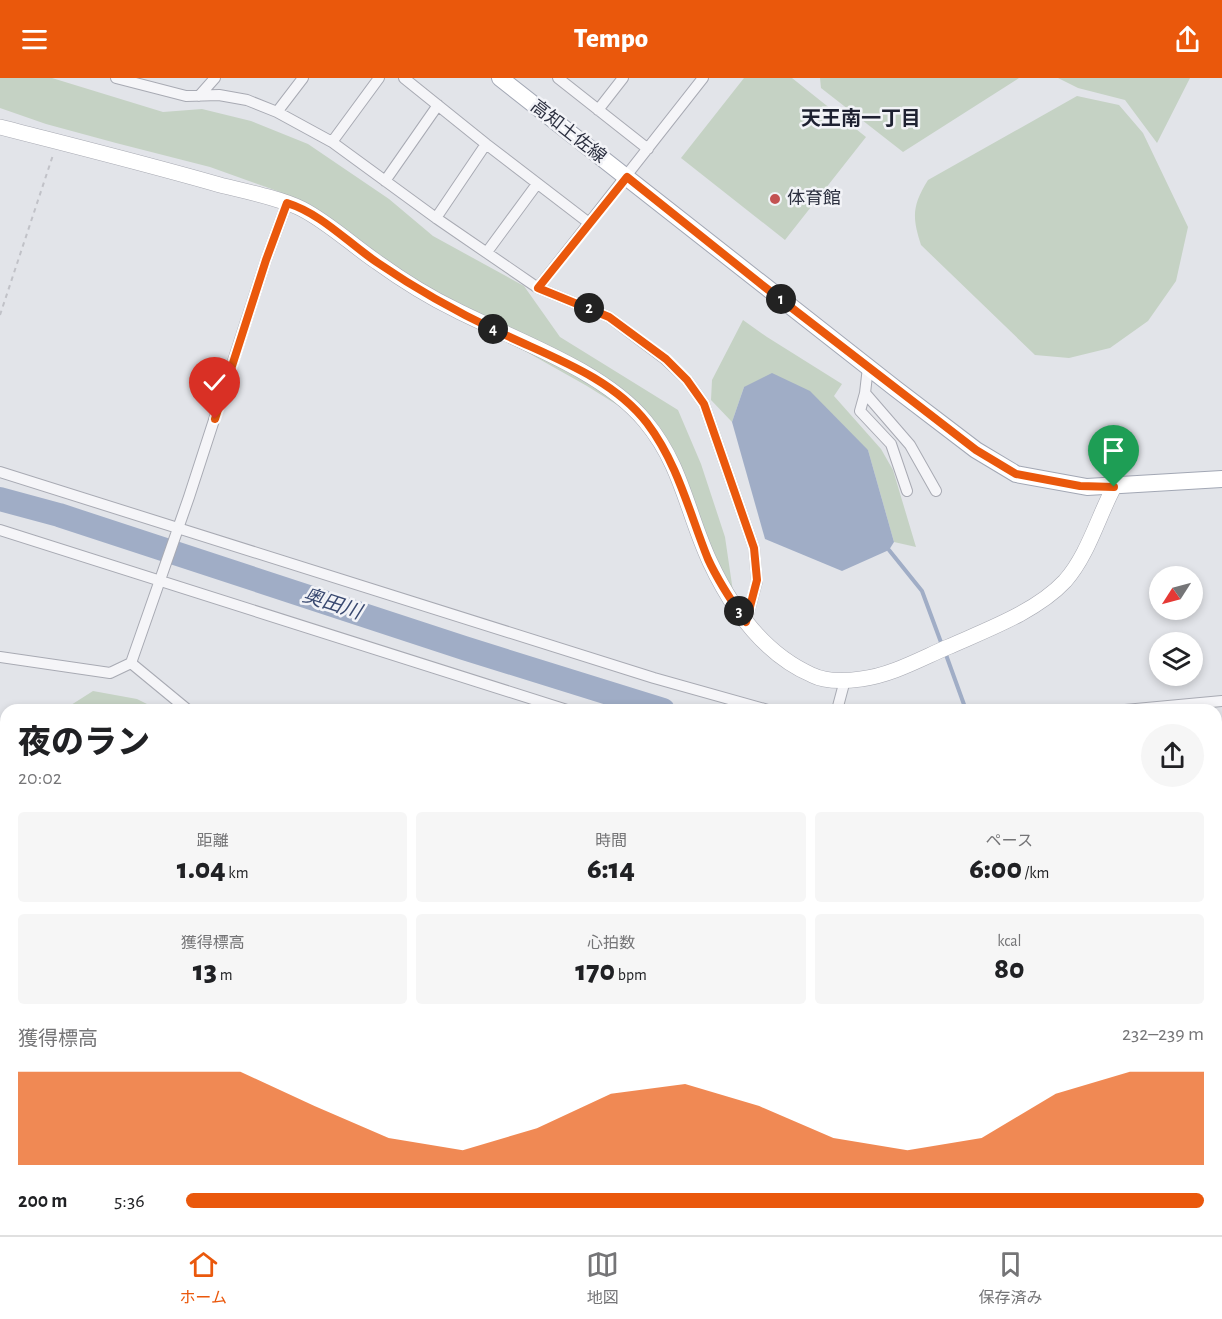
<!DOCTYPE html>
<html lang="ja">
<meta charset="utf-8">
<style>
body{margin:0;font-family:"Alegreya Sans","Noto Sans JP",sans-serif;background:#f6f6f6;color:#202124;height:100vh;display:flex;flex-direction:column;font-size:22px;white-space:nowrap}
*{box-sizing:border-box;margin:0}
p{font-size:20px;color:#757577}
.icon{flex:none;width:33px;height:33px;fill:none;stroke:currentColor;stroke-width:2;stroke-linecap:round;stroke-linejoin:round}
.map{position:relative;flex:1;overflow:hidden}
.drawer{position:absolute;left:0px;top:626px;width:1222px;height:532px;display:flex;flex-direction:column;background:#fff;border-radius:18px 18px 0 0;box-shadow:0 3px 9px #0003}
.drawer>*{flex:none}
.needle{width:39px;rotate:234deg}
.buttons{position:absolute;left:1149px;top:488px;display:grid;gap:12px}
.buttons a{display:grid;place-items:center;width:54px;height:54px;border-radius:50%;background:#fff;box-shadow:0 3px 9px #0003;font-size:30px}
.pin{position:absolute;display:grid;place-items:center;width:51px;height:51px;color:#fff;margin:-62px -26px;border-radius:50% 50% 50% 0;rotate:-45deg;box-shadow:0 0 6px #0007}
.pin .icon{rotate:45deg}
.km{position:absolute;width:30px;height:30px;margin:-15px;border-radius:50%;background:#222;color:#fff;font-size:16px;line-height:30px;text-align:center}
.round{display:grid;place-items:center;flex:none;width:63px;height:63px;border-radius:32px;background:#f6f6f6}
.summary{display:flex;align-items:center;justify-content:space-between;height:102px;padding:0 18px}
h1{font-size:33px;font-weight:800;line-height:45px}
.figures{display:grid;grid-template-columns:repeat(3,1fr);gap:9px;height:102px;padding:6px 18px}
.figures div{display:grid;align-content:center;border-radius:6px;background:#f6f6f6;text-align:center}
.figures b{font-size:30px;font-weight:800}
.figures small{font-size:16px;font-weight:400}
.figures p{font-size:16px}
.chart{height:168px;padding:12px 18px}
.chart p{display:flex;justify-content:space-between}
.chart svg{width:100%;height:108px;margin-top:6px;fill:#ea580c;opacity:.7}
ul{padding:0 18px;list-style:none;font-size:20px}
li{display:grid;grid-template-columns:96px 72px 1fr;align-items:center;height:45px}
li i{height:15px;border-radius:8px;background:#ea580c}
header{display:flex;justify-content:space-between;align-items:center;height:78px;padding:0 18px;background:#ea580c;color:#fff;font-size:27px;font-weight:800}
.menu{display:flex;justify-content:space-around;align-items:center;height:84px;border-top:2px solid #e0e0e0;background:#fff;font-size:16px;color:#757577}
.menu a{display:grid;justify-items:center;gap:3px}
.menu .selected{color:#ea580c}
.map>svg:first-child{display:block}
.green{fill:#c5d2c4}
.water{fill:#a0adc6}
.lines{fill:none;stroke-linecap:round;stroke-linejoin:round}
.stream{stroke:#a0adc6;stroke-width:4}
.river{stroke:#a0adc6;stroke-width:24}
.street-casing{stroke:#a8aab3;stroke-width:12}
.secondary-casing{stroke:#a8aab3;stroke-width:16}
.primary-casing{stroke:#a2a7b4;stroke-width:18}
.path{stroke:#c1c2c8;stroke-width:2;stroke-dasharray:4.5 4.5;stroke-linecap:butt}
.street{stroke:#f5f5f8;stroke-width:10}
.secondary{stroke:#fff;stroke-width:15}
.primary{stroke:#fff;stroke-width:16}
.route-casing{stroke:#fff;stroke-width:12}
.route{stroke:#ea580c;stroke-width:8}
.poi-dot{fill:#c35252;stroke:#f2f3f7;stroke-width:2}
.labels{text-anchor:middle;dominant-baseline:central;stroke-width:5;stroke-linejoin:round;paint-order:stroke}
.street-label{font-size:18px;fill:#2c3040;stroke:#f2f3f7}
.poi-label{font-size:18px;fill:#2c3040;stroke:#f2f3f7;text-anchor:start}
.neighbourhood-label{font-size:20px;font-weight:bold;fill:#1e2131;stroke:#f2f3f7}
.water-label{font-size:20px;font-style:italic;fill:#394970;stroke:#f2f3f7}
</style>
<header><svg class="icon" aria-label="menu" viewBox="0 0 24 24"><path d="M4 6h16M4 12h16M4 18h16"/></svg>Tempo<svg class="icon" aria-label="share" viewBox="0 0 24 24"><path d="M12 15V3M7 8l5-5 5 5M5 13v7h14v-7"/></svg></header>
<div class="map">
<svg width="1222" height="1157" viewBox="0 0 1222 1157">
<rect width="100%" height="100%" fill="#e2e4e9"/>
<!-- green -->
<path class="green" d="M0,0H52L163,34L202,31L251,43L308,66L389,121L433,158L524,208L560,259L678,332L701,386L725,459L736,534L654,350L587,308L450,231L346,165L280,114L210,89L116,65L46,46L0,30Z
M744,0H792L866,59L785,162L681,80Z
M820,0H1019L903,74L821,10Z
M1058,0H1190L1157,65L1125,22L1078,10Z
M1077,18L1119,27L1143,55L1188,149L1176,203L1148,243L1110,270L1069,280L1035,277L921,167C912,139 912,128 928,102Z
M743,242L767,259L842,306L834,318L881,371L893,392L916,469L894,464L868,372L744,309L732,344L711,322L712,302Z
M93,613L137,621L157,631H72L71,627Z
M0,672L6,676V920L0,925Z
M1222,901V1157H826L840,1152H1216V903Z
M6,1149V1152H776L790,1157H0V1150Z"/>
<!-- water -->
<path class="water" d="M772,295L810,313L868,372L894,464L889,472L842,493L765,461L732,344L744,309Z"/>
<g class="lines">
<!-- stream -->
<path class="stream" d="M889,472L922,513L942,567
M945,574L966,632"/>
<!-- river -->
<path class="river" d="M0,421L59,437L464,570L663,632
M1216,677L1222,673"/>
<defs>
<path id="street" d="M116,0L186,18L219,17L247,22L277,34L332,64L436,140L538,210L609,239L665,281L687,302L704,326L754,470L757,503L746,544
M404,0L486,66L589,145
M558,0L648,71
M199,18L215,0
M598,32L623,0
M277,34L303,0
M332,64L379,0
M385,103L438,27
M436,140L486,66
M487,174L537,106
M538,210L703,0
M868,289L865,315L910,367L936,413
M865,315L860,333L891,366L907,413
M0,394L654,600L768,632
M0,452L567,632
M0,579L110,595L131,585L189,419L266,182L287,125
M131,585L188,632
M837,632L845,602
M1125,632L1222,623
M1216,726L1222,723
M1216,893L1222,889
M0,1100L6,1097
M241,1152L245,1157
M427,1157L429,1152"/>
<path id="secondary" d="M0,49C74,68 147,86 220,107C244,113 280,120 302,131C329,145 352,167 377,184C402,202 429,219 456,232C515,262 603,292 645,343C682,387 687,435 710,484C732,531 764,576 812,597C826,604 847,603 861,601C892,597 920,581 948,569C986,552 1036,534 1065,503C1088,477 1098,439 1114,409"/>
<path id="primary" d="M500,0L896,311L976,372L1016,396L1087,409L1222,401"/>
</defs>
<!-- street casing -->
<use href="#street" class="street-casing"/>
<!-- secondary casing -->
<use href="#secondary" class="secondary-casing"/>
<!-- primary casing -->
<use href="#primary" class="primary-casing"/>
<!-- path -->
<path class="path" d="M0,237L53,77
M180,1152L186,1157
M1132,1152V1157
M33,1157L38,1152"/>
<!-- street -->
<use href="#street" class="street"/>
<!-- secondary -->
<use href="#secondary" class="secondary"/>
<!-- primary -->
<use href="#primary" class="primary"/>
</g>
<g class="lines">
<defs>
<path id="route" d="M215,341L266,182L287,125C322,136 348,165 378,185C416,211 455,233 497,253C548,278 611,298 647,345C678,386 689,434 708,481C718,503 732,524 746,544L757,502L754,470L704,326L687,302L666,281L609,239L538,210L627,99L766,210L976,372L1016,396L1080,408L1114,409"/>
</defs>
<!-- route casing -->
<use href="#route" class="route-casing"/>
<!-- route -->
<use href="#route" class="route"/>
</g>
<!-- markers -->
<circle class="poi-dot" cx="775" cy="121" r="6"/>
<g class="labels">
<!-- street labels -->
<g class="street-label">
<text transform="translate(568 54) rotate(38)">高知土佐線</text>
</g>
<!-- poi labels -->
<g class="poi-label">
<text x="787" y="121">体育館</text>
</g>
<!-- neighbourhood labels -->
<g class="neighbourhood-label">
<text x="861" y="41">天王南一丁目</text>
</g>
<!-- water labels -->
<g class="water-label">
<text transform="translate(332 526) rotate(18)">奥田川</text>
</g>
</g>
</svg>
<div class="buttons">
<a><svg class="needle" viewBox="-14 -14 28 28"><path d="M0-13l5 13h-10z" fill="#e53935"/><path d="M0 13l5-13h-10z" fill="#757577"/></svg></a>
<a><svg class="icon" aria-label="layers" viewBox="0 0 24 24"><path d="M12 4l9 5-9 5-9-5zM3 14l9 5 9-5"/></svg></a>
</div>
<div class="pin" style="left:1114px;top:409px;background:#1e9e55"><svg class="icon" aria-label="arrive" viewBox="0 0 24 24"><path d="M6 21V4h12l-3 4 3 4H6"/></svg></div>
<div class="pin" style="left:215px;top:341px;background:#d93025"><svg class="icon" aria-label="check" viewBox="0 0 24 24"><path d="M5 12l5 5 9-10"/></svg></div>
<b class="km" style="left:781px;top:221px">1</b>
<b class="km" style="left:589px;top:230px">2</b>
<b class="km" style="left:739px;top:533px">3</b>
<b class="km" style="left:493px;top:251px">4</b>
<section class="drawer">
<div class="summary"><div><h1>夜のラン</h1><p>20:02</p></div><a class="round"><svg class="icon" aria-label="share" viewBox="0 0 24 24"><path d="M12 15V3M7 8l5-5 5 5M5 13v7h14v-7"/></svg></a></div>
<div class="figures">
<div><p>距離</p><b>1.04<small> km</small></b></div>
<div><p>時間</p><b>6:14</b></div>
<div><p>ペース</p><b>6:00<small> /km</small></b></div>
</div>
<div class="figures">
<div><p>獲得標高</p><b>13<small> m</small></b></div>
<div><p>心拍数</p><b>170<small> bpm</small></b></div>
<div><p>kcal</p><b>80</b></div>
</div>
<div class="chart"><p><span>獲得標高</span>232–239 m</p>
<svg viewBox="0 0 160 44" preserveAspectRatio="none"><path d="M0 44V6L10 6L20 6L30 6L40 20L50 33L60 38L70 29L80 15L90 11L100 20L110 33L120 38L130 33L140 15L150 6L160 6V44z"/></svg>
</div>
<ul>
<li><b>200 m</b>5:36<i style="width:100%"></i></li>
</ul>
</section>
</div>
<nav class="menu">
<a class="selected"><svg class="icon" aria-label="home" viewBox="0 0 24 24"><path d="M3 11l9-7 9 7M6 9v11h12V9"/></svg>ホーム</a>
<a><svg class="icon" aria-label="map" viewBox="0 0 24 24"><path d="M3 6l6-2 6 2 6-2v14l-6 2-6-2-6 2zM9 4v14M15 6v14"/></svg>地図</a>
<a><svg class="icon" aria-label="saved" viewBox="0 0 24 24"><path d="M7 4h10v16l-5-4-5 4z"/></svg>保存済み</a>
</nav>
